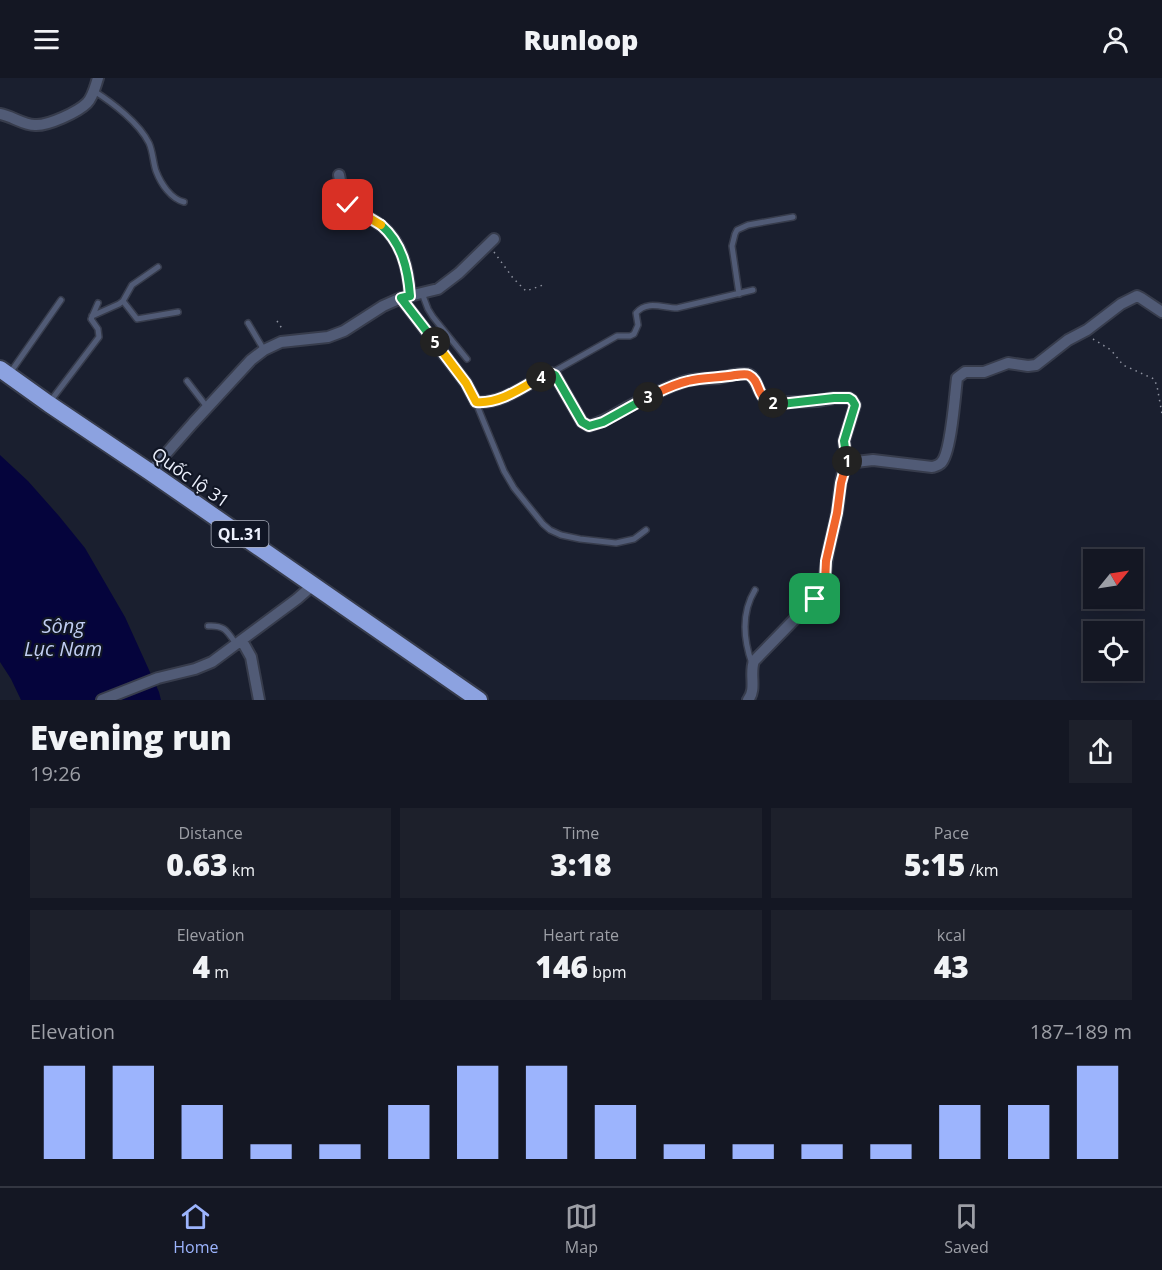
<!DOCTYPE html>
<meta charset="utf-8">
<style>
body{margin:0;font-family:"Open Sans",sans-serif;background:#1d202b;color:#f1f3f6;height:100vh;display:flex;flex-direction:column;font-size:22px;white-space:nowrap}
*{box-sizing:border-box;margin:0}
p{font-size:20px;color:#9d9fa6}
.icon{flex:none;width:33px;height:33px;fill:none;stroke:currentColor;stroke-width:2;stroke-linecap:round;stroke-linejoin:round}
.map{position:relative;height:622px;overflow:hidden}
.panel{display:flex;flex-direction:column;background:#141723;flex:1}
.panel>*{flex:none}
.needle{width:39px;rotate:60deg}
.tools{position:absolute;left:1083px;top:471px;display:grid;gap:12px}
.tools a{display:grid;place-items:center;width:60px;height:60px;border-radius:0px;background:#141723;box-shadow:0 6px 24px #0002,0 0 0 2px #333641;font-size:30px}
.pin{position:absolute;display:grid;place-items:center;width:51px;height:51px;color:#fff;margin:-26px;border-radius:12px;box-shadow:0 3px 9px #0006}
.km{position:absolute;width:30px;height:30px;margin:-15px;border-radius:50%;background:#222;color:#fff;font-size:16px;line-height:30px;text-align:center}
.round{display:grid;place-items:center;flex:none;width:63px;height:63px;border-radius:0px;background:#1d202b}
.headline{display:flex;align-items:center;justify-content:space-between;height:102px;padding:0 30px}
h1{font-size:33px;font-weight:800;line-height:45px}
.metrics{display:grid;grid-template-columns:repeat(3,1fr);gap:9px;height:102px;padding:6px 30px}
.metrics div{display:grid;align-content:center;border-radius:0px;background:#1d202b;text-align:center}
.metrics b{font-size:30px;font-weight:800}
.metrics small{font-size:16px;font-weight:400}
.metrics p{font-size:16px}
.chart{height:168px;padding:12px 30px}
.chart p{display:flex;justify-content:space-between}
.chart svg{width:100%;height:108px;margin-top:6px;stroke:#9cb4fd;stroke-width:6}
header{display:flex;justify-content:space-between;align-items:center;height:78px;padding:0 30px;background:#141723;font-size:27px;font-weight:800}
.tabs{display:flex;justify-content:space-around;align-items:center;height:84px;border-top:2px solid #333641;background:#141723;font-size:16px;color:#9d9fa6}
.tabs a{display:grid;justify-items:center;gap:3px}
.tabs .active{color:#9cb4fd}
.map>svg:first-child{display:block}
.water{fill:#05043c}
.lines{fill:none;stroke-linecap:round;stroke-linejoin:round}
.service-casing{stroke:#373c4c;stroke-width:8}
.minor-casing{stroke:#373c4c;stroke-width:14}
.trunk-casing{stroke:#373c4c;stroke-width:20}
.path{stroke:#8c909e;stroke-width:1.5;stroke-dasharray:1.5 4.5;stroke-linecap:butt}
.service{stroke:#515b76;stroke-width:5}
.minor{stroke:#515b76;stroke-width:10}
.trunk{stroke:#8ca2e0;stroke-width:16}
.split-1-casing{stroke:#fff;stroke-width:12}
.split-2-casing{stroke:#fff;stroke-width:12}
.split-3-casing{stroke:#fff;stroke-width:12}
.split-4-casing{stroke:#fff;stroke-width:12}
.split-5-casing{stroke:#fff;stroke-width:12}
.split-6-casing{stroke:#fff;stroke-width:12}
.split-7-casing{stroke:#fff;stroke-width:12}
.split-1{stroke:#f0652b;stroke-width:8}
.split-2{stroke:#22a559;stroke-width:8}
.split-3{stroke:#f0652b;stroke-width:8}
.split-4{stroke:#22a559;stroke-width:8}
.split-5{stroke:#f5b400;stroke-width:8}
.split-6{stroke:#22a559;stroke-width:8}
.split-7{stroke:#f5b400;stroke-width:8}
.labels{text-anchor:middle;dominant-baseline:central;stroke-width:4.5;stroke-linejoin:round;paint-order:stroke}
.shield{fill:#111625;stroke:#aaafbc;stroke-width:1.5}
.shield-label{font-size:16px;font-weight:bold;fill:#ecf0fc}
.street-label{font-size:18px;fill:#ecf0fc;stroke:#111625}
.water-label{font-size:20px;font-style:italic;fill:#c1cef2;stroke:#111625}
</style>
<header><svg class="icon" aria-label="menu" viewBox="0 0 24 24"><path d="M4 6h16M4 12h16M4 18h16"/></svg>Runloop<svg class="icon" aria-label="person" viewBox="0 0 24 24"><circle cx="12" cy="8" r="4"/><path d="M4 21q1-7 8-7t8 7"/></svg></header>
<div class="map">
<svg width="1162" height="622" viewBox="0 0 1162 622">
<rect width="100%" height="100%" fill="#1a1f2f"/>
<!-- water -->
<path class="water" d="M0,377L28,403L59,438L85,470L125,539L159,614L161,622H21L11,601L0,584Z"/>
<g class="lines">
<defs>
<path id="service" d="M94,13C113,25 139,45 149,65C153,74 153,84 156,93C161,106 171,121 184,124
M422,215L428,231L433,239L467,281
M739,216L732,168L735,156L737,152L748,147L793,139
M123,223L137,241L178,234
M92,238L119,226L123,223L132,207L158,189
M248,245L264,272
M553,294L617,258H630L634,256L638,247L636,235C647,222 663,230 677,230L753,212
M10,295L61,222
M187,303L207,329
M49,325L99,259L98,251L91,241L98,225
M476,325L504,393L514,410L543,446L550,452L561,457L580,461L616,465L634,461L646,452
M208,548C225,547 227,553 236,566
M752,586C744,563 741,535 755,512"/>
<path id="minor" d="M0,36C12,38 23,47 35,47C48,48 78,34 87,25C93,19 95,9 98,0
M339,97C341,106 341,116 346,124C352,133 365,137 373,142C401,158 408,188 410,218
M401,220L466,305L476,324C502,326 526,307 548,295H551L555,297L582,344L589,348C603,344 614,337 626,330C645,320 666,309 686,303C697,300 708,301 719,300C727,299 738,294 747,296C759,298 756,321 773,325L817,323L834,320H849L852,322L855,327L844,363L847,385
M150,394L193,345L251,282L264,272L281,264L328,259L344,253L383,228L401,220L438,211L459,195L494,161
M242,563L251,579L259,622
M102,622L158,600L195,591L212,584L297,521L313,507
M748,622C757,611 749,596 754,583L821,514C825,503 825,493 827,481C829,466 834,451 837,435C840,418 839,400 847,385L873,382L932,389C936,388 938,388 941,385C951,376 955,316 957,300L965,294H984L1008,285L1028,288L1036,287L1068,262L1087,252L1121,226L1137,218L1141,220L1162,234"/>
<path id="trunk" d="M0,291L49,326L150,394L479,622"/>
</defs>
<!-- service casing -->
<use href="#service" class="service-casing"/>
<!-- minor casing -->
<use href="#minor" class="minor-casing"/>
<!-- trunk casing -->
<use href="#trunk" class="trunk-casing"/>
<!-- path -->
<path class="path" d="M494,174L513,200L526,213L543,207
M277,243L283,252
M1093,261L1111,272L1123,287L1154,301L1157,308L1162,336"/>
<!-- service -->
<use href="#service" class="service"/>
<!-- minor -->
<use href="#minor" class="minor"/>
<!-- trunk -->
<use href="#trunk" class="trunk"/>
</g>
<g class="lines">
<defs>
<path id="split-1" d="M815,521L821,514L825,504L826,483L837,435L841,405L847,383"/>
<path id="split-2" d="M773,325L781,326L834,320H849L852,322L855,327L844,363L847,383"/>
<path id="split-3" d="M648,319C661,313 674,306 688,303C703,299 720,300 735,297C740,297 745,295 749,297C761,303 756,321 773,325"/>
<path id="split-4" d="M541,299C546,296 549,294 555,297L582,344L589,348L603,344L648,319"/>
<path id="split-5" d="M435,264L466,305L476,324C500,326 521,310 541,299"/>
<path id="split-6" d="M381,147C402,165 408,191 410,218L401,220L435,264"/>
<path id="split-7" d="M348,127L381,147"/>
</defs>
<!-- split-1 casing -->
<use href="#split-1" class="split-1-casing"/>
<!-- split-2 casing -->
<use href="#split-2" class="split-2-casing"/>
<!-- split-3 casing -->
<use href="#split-3" class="split-3-casing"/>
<!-- split-4 casing -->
<use href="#split-4" class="split-4-casing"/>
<!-- split-5 casing -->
<use href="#split-5" class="split-5-casing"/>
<!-- split-6 casing -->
<use href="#split-6" class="split-6-casing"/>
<!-- split-7 casing -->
<use href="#split-7" class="split-7-casing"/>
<!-- split-1 -->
<use href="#split-1" class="split-1"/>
<!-- split-2 -->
<use href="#split-2" class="split-2"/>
<!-- split-3 -->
<use href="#split-3" class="split-3"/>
<!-- split-4 -->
<use href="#split-4" class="split-4"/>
<!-- split-5 -->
<use href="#split-5" class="split-5"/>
<!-- split-6 -->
<use href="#split-6" class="split-6"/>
<!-- split-7 -->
<use href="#split-7" class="split-7"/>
</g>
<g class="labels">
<!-- shield labels -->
<rect class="shield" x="211.5" y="443" width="57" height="26" rx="4.5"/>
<g class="shield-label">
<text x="240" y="456">QL.31</text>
</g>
<!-- street labels -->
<g class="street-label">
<text transform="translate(191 399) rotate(35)">Quốc lộ 31</text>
</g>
<!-- water labels -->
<g class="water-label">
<text x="63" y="547">Sông<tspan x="63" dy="23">Lục Nam</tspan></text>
</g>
</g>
</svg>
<div class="tools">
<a><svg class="needle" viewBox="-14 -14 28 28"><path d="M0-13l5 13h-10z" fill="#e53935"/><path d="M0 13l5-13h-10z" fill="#9d9fa6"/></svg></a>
<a><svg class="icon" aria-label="locate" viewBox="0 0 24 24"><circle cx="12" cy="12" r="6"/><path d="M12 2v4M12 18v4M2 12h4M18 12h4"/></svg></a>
</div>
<div class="pin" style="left:815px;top:521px;background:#1e9e55"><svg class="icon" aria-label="arrive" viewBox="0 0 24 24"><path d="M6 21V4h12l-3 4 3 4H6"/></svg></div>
<div class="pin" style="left:348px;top:127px;background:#d93025"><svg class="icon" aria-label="check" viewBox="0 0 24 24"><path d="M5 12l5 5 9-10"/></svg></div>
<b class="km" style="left:847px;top:383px">1</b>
<b class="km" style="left:773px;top:325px">2</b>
<b class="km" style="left:648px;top:319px">3</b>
<b class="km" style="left:541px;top:299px">4</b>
<b class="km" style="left:435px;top:264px">5</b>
</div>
<section class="panel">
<div class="headline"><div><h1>Evening run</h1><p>19:26</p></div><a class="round"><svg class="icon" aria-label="share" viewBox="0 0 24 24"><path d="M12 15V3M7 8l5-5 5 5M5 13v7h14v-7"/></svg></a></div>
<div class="metrics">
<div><p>Distance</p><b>0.63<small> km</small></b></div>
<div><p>Time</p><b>3:18</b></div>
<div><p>Pace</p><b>5:15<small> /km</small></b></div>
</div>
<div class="metrics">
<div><p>Elevation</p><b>4<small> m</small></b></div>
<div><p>Heart rate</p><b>146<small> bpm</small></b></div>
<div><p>kcal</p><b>43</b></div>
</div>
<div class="chart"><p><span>Elevation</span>187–189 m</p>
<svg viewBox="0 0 160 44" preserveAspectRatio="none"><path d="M5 44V6M15 44V6M25 44V22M35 44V38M45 44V38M55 44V22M65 44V6M75 44V6M85 44V22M95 44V38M105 44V38M115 44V38M125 44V38M135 44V22M145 44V22M155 44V6"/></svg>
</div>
</section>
<nav class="tabs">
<a class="active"><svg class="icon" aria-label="home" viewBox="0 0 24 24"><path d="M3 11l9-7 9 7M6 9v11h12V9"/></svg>Home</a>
<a><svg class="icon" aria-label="map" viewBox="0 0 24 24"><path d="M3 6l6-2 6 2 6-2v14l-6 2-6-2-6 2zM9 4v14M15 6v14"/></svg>Map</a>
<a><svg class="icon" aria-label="saved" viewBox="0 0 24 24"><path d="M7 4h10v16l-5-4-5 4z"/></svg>Saved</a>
</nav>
